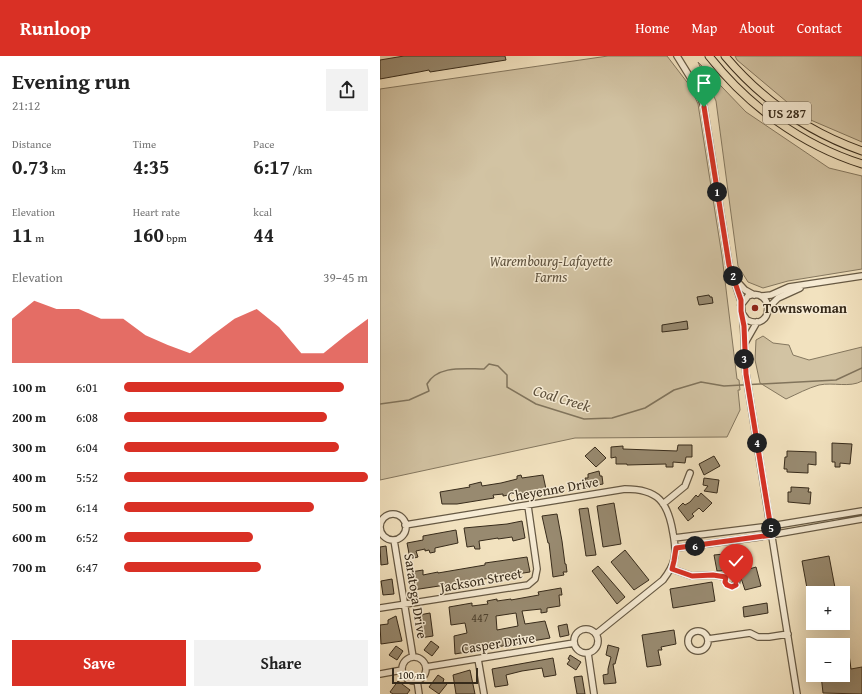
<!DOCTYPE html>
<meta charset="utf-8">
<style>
body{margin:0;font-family:"Gentium Book Plus",serif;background:#f2f2f2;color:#222;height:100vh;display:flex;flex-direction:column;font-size:15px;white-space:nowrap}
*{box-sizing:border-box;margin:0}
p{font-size:13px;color:#767676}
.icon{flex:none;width:22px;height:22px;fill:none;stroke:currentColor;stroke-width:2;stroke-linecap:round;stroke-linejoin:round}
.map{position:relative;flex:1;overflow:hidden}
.sheet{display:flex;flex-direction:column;background:#fff;width:380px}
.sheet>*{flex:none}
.tools{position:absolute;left:426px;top:530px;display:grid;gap:8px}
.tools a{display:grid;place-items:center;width:44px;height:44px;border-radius:0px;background:#fff;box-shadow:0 4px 16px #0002;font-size:20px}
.scale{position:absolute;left:12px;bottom:10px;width:86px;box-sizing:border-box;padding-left:4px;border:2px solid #372b1b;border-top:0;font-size:11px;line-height:14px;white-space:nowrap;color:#372b1b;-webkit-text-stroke:3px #f7ecd5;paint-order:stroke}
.pin{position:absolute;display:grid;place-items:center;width:34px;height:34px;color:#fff;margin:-41px -17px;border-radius:50% 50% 50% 0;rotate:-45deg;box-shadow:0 0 4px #0007}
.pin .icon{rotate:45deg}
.km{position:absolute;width:20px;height:20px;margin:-10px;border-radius:50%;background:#222;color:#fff;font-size:11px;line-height:20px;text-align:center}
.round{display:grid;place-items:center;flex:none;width:42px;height:42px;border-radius:0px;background:#f2f2f2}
.overview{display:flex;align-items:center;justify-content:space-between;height:68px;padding:0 12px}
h1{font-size:22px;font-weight:700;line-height:30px}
.stats{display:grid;grid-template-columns:repeat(3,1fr);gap:6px;height:68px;padding:4px 12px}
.stats div{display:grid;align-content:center}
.stats b{font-size:20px;font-weight:700}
.stats small{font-size:11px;font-weight:400}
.stats p{font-size:11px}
.chart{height:112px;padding:8px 12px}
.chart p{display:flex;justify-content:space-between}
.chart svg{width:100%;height:72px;margin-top:4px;fill:#d93025;opacity:.7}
.button{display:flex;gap:8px;margin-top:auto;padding:8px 12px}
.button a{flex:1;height:46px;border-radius:0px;background:#d93025;color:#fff;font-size:16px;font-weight:700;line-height:46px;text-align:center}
.button a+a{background:#f2f2f2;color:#222}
ul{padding:0 12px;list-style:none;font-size:13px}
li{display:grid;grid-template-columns:64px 48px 1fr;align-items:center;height:30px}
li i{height:10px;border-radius:5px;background:#d93025}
header{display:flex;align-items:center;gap:24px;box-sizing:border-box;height:56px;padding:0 20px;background:#d93025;color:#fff}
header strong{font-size:19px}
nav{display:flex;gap:22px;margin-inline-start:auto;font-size:14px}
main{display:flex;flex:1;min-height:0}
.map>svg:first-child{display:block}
.green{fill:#d2c3a3;stroke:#84775f}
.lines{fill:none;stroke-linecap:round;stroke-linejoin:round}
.stream{stroke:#81745c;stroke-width:1.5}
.building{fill:#988a70;stroke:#372b1b;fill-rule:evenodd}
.minor-casing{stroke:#665944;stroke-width:8}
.major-casing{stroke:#372b1b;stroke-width:9}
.minor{stroke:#f7ecd5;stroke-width:5.5}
.major{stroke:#f2e2bf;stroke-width:7}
.route-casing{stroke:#fff;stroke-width:8}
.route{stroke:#d93025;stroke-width:5}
.poi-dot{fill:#8f2418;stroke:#f7ecd5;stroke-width:1.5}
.labels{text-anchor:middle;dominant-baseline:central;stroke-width:3;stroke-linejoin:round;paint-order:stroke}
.number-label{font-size:12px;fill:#4f4330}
.shield{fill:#f7ecd5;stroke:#716553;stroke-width:1}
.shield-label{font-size:13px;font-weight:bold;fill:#372b1b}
.park-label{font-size:14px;font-style:italic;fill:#5e513d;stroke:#f7ecd5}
.poi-label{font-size:14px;font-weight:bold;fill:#372b1b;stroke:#f7ecd5;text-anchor:start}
.street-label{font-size:14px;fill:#372b1b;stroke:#f7ecd5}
.water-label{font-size:15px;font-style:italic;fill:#5c4f3b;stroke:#f7ecd5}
</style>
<header>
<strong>Runloop</strong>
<nav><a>Home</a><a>Map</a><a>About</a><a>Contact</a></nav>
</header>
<main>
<section class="sheet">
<div class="overview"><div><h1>Evening run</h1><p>21:12</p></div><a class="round"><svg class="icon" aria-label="share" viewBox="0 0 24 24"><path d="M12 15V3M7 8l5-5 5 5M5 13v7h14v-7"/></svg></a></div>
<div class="stats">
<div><p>Distance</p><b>0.73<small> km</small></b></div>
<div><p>Time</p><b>4:35</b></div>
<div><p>Pace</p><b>6:17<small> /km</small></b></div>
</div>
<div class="stats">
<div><p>Elevation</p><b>11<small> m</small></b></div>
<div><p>Heart rate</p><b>160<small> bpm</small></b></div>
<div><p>kcal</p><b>44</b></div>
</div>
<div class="chart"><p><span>Elevation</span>39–45 m</p>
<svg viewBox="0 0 160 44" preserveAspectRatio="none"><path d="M0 44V17L10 6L20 11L30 11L40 17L50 17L60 27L70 33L80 38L90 27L100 17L110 11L120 22L130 38L140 38L150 27L160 17V44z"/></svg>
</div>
<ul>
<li><b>100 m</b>6:01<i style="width:90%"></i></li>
<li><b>200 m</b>6:08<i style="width:83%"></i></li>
<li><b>300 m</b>6:04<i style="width:88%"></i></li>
<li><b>400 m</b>5:52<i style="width:100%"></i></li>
<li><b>500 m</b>6:14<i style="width:78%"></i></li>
<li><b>600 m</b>6:52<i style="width:53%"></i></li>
<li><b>700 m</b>6:47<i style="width:56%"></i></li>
</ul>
<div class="button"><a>Save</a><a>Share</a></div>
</section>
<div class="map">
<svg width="482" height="638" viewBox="0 0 482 638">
<rect width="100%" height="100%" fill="#f2e2bf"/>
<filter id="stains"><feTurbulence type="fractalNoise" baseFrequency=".005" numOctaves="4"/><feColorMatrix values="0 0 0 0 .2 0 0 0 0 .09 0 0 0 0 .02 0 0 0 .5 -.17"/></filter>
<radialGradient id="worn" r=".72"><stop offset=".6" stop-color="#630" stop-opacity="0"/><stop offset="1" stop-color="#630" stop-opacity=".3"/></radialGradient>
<!-- green -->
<path class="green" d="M228,0H287L310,30L318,48L342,200L357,323L359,324L360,334H358L360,354L347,381L195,382L0,424V33Z
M355,0H482V86L426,62L357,4Z
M318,6L366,56L449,112L482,120V213L408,225L383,232L368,226L358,210L336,45Z
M383,280L393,287L409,289L413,299L429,304L482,291V325C470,332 453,326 439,329C428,332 417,338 406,343L380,327L375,304L376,284Z"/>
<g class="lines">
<!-- stream -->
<path class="stream" d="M0,348L29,344L49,335L47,328C58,309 84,313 104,313L109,308L118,310L127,319V331L156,348L204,363L232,362L265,352L294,334L321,326L344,330L456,324L482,312"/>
</g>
<!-- building -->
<path class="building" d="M24,0H125L126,4L50,16L49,14L39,16L0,23V4Z
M329,239L330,241H332L333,247L319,249L317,241Z
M307,265L308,273L282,276V269Z
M452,387L472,388L470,408L460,407V411H455V406H452Z
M298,389H312V401H306L305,407L293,406V411H286V408L247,409V408H236V401L231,402V391L243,390V393L297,395Z
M215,391L226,402L216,411L205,400Z
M407,395L436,396V409L428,408V417L407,416V413H404L405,401H407Z
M334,400L340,410L324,419L319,408Z
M219,415L220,420H222L223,428L206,431L205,422H208V418Z
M141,419L142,422L163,419L166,433L123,440V438L113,439L114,442L77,448H62L60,436L90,431L89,429L101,426L102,430L121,427L137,423V420Z
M324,422L339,424L337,437L324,435L328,430L323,429Z
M411,431L429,432L428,436H431L430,448L408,446V436H411Z
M321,437L332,447L323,456L319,452L312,458L314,460L308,465L298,452L303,447L305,449L310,446L316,439L318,441Z
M234,447L241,488L223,491L217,450Z
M208,452L216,499L206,500L199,453Z
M177,458L182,485L185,508H186L187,516H183L184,519L173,521L169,487H168L162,460Z
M142,465L145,482L133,485L132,481L118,483V482L99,485L100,493H95L94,490L87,491L84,472L127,468Z
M76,474L78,487L55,492V496L50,497L49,494L45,495V493L36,495L38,501L30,503L27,487L43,484V480Z
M6,490L8,508L1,509L0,491Z
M245,494L269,524L254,534L231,506Z
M354,497L356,514L337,515L334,499Z
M449,500L456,537H433V554H431L422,505Z
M147,501L150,516L33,534L31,516L43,514V519L58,516V517L105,509V507Z
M218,510L245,541L237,548L212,515Z
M376,511L381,530L365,534L359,516Z
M12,523L14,538L3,539L1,525Z
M332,526L335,545L293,552L290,533Z
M181,532L182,539H179L180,550L167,552V556L161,557V553L142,555L145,568L165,565L170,582L75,598L74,580L87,577L85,567L71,569L69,551L92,547V550L108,548L107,545L117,543V545L131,543V544L159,539L158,536ZM136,557L138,570L117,574L116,560Z
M387,547L388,557L364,561L363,551Z
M50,557L53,580L40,582L39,559Z
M16,560L22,585L1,588L0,569L8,568V564Z
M187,568L189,579L180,581L178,570Z
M294,574L296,588L281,591L282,594H278L281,609L267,611L262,579Z
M51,585L59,591L52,600L44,594Z
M228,589L239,592L235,608H233L236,627L224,628L223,619L228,618V613L231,601L226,599Z
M16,590L23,595L17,604L9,599Z
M468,591L471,613L482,611V638L443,637L441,619H463V592Z
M190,599L201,606L196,614L187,608L190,604L188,603Z
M173,602L176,619L164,621L162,612L142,615L126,619L128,629L115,631L112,613Z
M90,614L95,638H76L73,619Z
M58,619L64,623L63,626L67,628L59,638L49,631Z
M202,620L205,638H197L194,621Z
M18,625L30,634L27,638H13L10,636Z"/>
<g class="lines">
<defs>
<path id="minor" d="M297,0L318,34L324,51L349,209L361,245L362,257L367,264C394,277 395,230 368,240L361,249
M354,222L365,234L374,239
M381,240L391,239L409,231L482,220
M388,252L398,242L420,232
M363,260L366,318L417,638
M365,287L377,266
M283,448L305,430L310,417
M0 471a13 13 0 1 1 26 0a13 13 0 1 1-26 0Z
M25,469L245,433C278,433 288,446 293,477C297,498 296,507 283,524L216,578
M294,482L391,470L482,455
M14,484L33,601
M296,492L379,481L482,463
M292,513L312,520L333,519L346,521
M345 524a6 6 0 1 1 12 0a6 6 0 1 1-12 0Z
M0,552L148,529L155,523L157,513L148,450
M194 585a12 12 0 1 1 24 0a12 12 0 1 1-24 0Z
M308 585a10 10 0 1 1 20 0a10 10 0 1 1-20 0Z
M328,583L370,577L378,581H389L408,578
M208,597L214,638
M22 613a12 12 0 1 1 24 0a12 12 0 1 1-24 0Z
M98,603L104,638
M46,611L194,587
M0,618L22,614
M37,624L39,638"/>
<path id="major" d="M329,0C368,50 422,89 482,108
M345,0C382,44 428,76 482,95"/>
</defs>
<!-- minor casing -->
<use href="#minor" class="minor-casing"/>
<!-- major casing -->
<use href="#major" class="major-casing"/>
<!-- minor -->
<use href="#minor" class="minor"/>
<!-- major -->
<use href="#major" class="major"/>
</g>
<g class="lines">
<defs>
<path id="route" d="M324,51L349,209L361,244V255L364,270L366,318L392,479L296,492L294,505L292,513L312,520L333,519L346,521L345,526L347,529L352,531L356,529"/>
</defs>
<!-- route casing -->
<use href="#route" class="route-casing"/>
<!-- route -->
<use href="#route" class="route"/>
</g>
<!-- markers -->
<circle class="poi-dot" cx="375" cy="252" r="4"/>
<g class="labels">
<!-- number labels -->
<g class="number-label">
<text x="100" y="561">447</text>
</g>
<!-- shield labels -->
<rect class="shield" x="383" y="46" width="48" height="22" rx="3"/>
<g class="shield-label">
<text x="407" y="57">US 287</text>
</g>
<!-- park labels -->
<g class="park-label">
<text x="171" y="205">Warembourg-Lafayette<tspan x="171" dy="16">Farms</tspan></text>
</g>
<!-- poi labels -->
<g class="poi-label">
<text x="383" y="252">Townswoman</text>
</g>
<!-- street labels -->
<g class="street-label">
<text transform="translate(173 433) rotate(-10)">Cheyenne Drive</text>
<text transform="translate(101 524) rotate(-10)">Jackson Street</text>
<text transform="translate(36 540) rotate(81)">Saratoga Drive</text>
<text transform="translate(118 587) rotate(-9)">Casper Drive</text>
</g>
<!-- water labels -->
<g class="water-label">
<text transform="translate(182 342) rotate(17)">Coal Creek</text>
</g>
</g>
<rect width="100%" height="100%" filter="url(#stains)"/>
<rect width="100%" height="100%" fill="url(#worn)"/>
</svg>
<div class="tools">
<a>+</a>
<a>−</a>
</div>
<div class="scale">100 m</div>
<div class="pin" style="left:324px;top:51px;background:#1e9e55"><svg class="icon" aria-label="arrive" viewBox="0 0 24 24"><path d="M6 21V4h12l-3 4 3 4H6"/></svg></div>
<div class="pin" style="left:356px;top:529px;background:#d93025"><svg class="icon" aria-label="check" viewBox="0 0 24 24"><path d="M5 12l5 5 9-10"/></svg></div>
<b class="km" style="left:337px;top:136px">1</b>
<b class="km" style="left:353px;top:220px">2</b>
<b class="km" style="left:364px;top:303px">3</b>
<b class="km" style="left:377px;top:387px">4</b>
<b class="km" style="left:391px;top:472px">5</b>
<b class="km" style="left:315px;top:490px">6</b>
</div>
</main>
